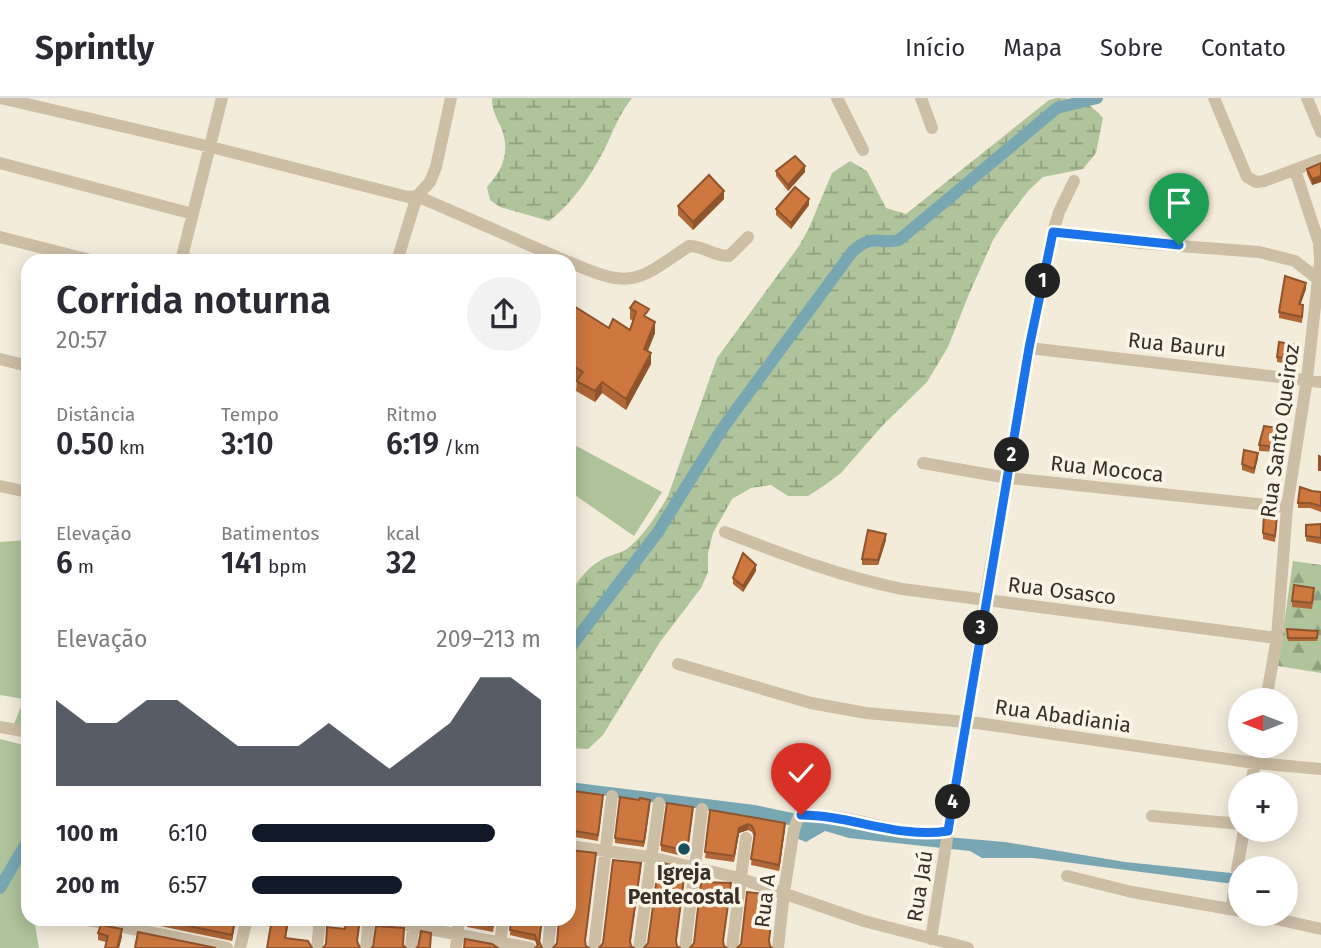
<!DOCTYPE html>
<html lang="pt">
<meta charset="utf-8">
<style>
body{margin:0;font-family:"Fira Sans",sans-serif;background:#f2f2f3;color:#2b2b33;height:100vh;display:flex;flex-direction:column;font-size:26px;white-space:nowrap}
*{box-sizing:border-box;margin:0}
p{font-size:23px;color:#7c7c81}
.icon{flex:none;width:38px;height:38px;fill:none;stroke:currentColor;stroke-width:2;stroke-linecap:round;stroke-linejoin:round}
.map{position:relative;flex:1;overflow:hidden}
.sheet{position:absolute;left:21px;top:156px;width:555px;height:672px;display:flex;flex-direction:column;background:#fff;border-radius:21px;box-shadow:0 4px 18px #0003}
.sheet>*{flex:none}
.needle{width:46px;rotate:270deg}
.tools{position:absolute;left:1228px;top:590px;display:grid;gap:14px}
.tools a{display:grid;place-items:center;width:70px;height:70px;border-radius:50%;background:#fff;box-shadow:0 4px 18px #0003;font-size:35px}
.pin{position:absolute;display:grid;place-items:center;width:60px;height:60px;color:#fff;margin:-72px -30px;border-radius:50% 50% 50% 0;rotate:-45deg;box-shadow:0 0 7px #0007}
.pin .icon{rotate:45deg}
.km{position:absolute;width:35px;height:35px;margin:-18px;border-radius:50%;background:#222;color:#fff;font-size:19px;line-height:35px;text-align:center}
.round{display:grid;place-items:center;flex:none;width:74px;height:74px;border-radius:37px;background:#f2f2f3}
.summary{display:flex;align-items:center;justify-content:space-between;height:119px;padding:0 35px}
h1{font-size:38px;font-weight:600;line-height:52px}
.stats{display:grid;grid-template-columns:repeat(3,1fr);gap:10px;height:119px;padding:7px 35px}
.stats div{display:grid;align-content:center}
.stats b{font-size:30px;font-weight:600}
.stats small{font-size:19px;font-weight:400}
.stats p{font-size:19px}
.chart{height:196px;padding:14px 35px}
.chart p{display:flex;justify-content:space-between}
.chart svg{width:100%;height:126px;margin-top:7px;fill:#111827;opacity:.7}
ul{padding:0 35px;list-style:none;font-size:23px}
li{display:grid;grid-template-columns:112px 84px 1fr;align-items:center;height:52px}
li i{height:18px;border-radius:9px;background:#111827}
header{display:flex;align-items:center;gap:42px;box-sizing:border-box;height:98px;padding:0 35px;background:#fff;border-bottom:2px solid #e1e1e2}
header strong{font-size:33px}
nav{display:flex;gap:38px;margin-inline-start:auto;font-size:24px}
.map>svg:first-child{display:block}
.green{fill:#afc49a}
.forest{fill:url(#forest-firs)}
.wetland{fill:url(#wetland-marsh)}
.water{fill:#78a7b3}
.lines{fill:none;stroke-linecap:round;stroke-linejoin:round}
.canal{stroke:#78a7b3;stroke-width:12}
.minor{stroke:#cdbea6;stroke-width:12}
.wall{fill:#b16736}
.shaded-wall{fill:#90542c}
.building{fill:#ce783f;stroke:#90542c;stroke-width:2}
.route-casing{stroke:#fff;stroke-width:14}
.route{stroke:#1a73e8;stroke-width:9}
.poi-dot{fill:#1a4e5d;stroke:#fbf5e8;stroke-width:2.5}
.labels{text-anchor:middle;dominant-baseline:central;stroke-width:7;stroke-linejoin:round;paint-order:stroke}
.street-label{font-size:21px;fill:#382f27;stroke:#fbf5e8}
.poi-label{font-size:21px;font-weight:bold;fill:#382f27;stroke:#fbf5e8}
</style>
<header>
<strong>Sprintly</strong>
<nav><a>Início</a><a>Mapa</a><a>Sobre</a><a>Contato</a></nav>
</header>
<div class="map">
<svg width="1321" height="850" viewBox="0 0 1321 850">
<defs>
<pattern id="forest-firs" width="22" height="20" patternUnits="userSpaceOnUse" patternTransform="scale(1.75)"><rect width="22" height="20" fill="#afc49a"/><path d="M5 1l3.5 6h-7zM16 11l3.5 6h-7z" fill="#8fa07e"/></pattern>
<pattern id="wetland-marsh" width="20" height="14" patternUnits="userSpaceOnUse" patternTransform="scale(1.75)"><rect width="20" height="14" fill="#afc49a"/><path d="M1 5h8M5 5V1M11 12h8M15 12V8" fill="none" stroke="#8fa07e"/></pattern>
</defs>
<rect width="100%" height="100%" fill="#f4ecdb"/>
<!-- green -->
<path class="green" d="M569,344L662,394L634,438L569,393Z
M28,442V628L14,626L24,601L0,597V444Z
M0,641L28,648V821H34L39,850H0Z"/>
<!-- forest -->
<path class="forest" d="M1293,463L1321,467V575L1278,568Z"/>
<!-- wetland -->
<path class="wetland" d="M492,0H632C620,15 614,31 606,48C593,75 573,105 549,123L500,109L490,102L487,89C504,70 511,52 500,27C495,17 492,11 492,0Z
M1056,0C1075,0 1090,4 1103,20L1096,55L1083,71L1043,79L1028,93L1004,125L993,142L969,196L948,249L927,284L883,327L841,375L825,387L808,398H788L771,387L751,390L732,401L713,435L708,455V474L701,490L660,544L603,637L588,651L569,650L570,494C579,482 588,469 601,462C609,457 619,456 627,451C644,437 657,417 668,398L717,260L799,148L809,130L832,75L850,63L867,73L886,110L906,116L1049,2Z"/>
<!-- water -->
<path class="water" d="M569,684L755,707L877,733L1005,744L1125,764L1241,776V787L1034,760H982L970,753L849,740L825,733L806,744L796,740L794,728L702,711L569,693Z"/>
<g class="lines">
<!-- canal -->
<path class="canal" d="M569,551L658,434L722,331L852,154C874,134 877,147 899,142L1057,10L1097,0
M0,790L28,742"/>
<!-- minor -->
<path class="minor" d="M1,0L211,49L408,99L417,98L566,163
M837,0L863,52
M921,0L932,30
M1214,0L1247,79L1256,84L1264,83L1321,62
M1307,0L1321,34
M0,65L193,116
M1053,134L1140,145L1259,154L1295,163L1319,182
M0,139L94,163
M181,163L222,0
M397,163L417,98L430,84L436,69L451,0
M569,164C631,191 635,185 689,148C704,148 713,158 729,158L748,139
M1029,250L1321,284
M0,261L28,268
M923,365L1008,380L1287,409
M0,388L28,394
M725,434C785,457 838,478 902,491L1277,540
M678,566L811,605L866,615L977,625L1255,665L1321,671
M1266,602L1277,540L1287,409L1307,281L1320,163L1319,145L1295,72
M0,629L28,634
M1251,686L1258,648
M1152,718L1241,726
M569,748L650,759L739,780L864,823L968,850
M1237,772L1244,732
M1067,778L1132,794L1241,813
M1232,811L1234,788
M1254,816L1321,831
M84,821L227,850
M375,821L530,850
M931,841L985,502L1029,250L1053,134L1059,114L1074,83
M500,848L503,821
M240,850L247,821
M317,850L320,821
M366,850L369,821
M411,850L414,821
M456,850L459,821
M548,850L551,821
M594,850L612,698
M639,850L659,705
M685,850L702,711
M732,850L746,740
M778,850L784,794L794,731L799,718C849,712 898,741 948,733"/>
</g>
<!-- wall -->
<path class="wall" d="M1321,65V84L1312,87L1307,76V71Z
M776,73L805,74L788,93L776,78Z
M724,101L693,132L678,117V108Z
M809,107L791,131L776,117V111Z
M1306,191L1300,206L1303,212L1302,225L1279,220V214Z
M569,205L609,230L630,232L633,223L630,221V210L649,221L655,235L648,253L651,266L626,312L602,295L595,304L576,293L577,281L569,276Z
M1297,253L1295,267L1277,264V259Z
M1278,336L1276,354L1259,353V347Z
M1258,360L1254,376L1242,372V366Z
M1312,393L1321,394V414L1310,410H1298V405Z
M1277,424L1275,444L1263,441V435Z
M1321,426V446L1306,443V427Z
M886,442L878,467H862V461Z
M756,473L743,494L733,486V480Z
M1314,496L1312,511L1292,509V503Z
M1287,531L1318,533L1317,543H1288Z
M603,702L598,743L569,738V723Z
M650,708L644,749L615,745V740Z
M710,712L785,731L779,773L751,767L754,739L752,734L748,732L739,735L734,764L705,760Z
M693,715L687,759L661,753V747Z
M141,821H236L232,843L141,824Z
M272,821H312L311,826L289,823L286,840L267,850Z
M423,821H451L450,826Z
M467,821H495L493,834L467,829Z
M511,821H542L540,845L537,848L535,843L510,837Z
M98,835L122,838L119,850H105L106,844L98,842Z"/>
<!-- shaded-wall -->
<path class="shaded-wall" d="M805,68V74L788,93V87Z
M1321,78V84L1312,87V81Z
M724,93V101L693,132V124Z
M809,101V107L791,131V125Z
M1306,185V191L1299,211V206Z
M655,224V235L644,261V251Z
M651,255V266L626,312V301Z
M602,284V295L595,304V293Z
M1258,355V360L1254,376V371Z
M886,436V442L878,467V462Z
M756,467V473L743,494V488Z
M785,725V731L779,773V767Z
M748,726V732L739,735L734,764L739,730Z
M641,765V771L630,849V843Z
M235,821H236L232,843V837Z
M122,831V838L119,850H117Z"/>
<!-- building -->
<path class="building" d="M795,58L805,68L788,87L776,73Z
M1321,65V78L1312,81L1307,71Z
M709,77L724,93L693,124L678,108Z
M795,89L809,101L791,125L776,111Z
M1285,178L1306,185L1299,206L1303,207L1302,219L1279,214Z
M635,203L649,211L644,218L655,224L644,251L651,255L626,301L602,284L595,293L576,283L583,274L569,265V205L609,230L613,221L630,232L636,214L630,210Z
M1279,244L1297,247L1295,261L1277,259Z
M1264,328L1278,330L1276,349L1259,347Z
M1244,352L1258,355L1254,371L1242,366Z
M1319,358L1321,359V372H1319Z
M1300,389L1312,393L1321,394V408L1310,405H1298Z
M1264,415L1277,418L1275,438L1263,435Z
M1321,426V440L1306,438V427Z
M868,432L886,436L878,462L862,461Z
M743,455L756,467L743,488L733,480Z
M1294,487L1314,490L1312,505L1292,503Z
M1287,531L1318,533L1317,540H1288Z
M573,693L603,697L598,737L569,732V723Z
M620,699L639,702L640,700L650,702L644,744L615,740Z
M667,705L693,709L687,753L661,747Z
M710,712L785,725L779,767L751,761L755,735L752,728L748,726L739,730L734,758L705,754Z
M569,752L596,755L585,843L586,848L589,850H553L557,845L559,821H569Z
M613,762L641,765L630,843L631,848L634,850H599L603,845Z
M659,764L671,767L669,778L684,780L676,843L677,848L680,850H644L648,845Z
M701,784L731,785L723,843L724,848L727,850H690L694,845Z
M747,794L774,797L769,843L770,848L772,850H737L741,846Z
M156,821H235L232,837Z
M272,821H288L285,840L308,843L312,850H267Z
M346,821H360L357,843L360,850H323L326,846L327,829L345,831Z
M467,821H494L493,828L467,824Z
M511,821H542L539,843L542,850H535L538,847L535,837L510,832Z
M101,827L122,831L117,850H105L108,838L98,835Z
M376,828L404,830L403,847L406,850H371L373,849Z
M421,833L431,835L430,850H416L418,849Z
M138,834L216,850H135Z
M465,841L492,846L498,850H464Z"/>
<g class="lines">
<defs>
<path id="route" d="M801,717C850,717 899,741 948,733L1029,250L1053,134L1179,147"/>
</defs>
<!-- route casing -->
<use href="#route" class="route-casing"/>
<!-- route -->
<use href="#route" class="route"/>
</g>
<!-- markers -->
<circle class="poi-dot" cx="684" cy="751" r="7"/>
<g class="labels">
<!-- street labels -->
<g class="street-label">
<text transform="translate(1177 247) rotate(6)">Rua Bauru</text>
<text transform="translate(1280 333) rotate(-82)">Rua Santo Queiroz</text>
<text transform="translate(1107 371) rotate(6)">Rua Mococa</text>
<text transform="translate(1062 493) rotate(7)">Rua Osasco</text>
<text transform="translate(1063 618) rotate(8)">Rua Abadiania</text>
<text transform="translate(920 788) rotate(-81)">Rua Jaú</text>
<text transform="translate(765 803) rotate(-83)">Rua A</text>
</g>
<!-- poi labels -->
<g class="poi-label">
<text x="684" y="775">Igreja<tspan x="684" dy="24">Pentecostal</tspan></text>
</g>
</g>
</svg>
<div class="tools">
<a><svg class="needle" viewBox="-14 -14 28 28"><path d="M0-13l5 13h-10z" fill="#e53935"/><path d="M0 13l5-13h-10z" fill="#7c7c81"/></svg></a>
<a>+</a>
<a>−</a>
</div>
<div class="pin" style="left:1179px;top:147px;background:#1e9e55"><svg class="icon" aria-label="arrive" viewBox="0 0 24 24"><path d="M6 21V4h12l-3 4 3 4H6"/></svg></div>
<div class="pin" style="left:801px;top:717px;background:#d93025"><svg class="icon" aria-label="check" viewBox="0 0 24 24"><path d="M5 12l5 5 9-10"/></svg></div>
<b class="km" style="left:1043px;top:183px">1</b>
<b class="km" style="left:1012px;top:357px">2</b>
<b class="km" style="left:981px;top:530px">3</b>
<b class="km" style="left:953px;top:704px">4</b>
<section class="sheet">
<div class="summary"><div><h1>Corrida noturna</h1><p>20:57</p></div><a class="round"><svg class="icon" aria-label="share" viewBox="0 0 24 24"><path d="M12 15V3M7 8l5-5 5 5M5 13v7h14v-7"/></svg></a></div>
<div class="stats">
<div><p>Distância</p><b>0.50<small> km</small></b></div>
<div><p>Tempo</p><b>3:10</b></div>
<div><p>Ritmo</p><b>6:19<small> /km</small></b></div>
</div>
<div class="stats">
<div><p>Elevação</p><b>6<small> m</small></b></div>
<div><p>Batimentos</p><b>141<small> bpm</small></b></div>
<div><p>kcal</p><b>32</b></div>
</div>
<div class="chart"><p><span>Elevação</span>209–213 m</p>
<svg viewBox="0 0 160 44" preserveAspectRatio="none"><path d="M0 44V14L10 22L20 22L30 14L40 14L50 22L60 30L70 30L80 30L90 22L100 30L110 38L120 30L130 22L140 6L150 6L160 14V44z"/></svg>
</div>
<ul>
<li><b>100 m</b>6:10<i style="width:84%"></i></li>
<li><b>200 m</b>6:57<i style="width:52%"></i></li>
</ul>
</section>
</div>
